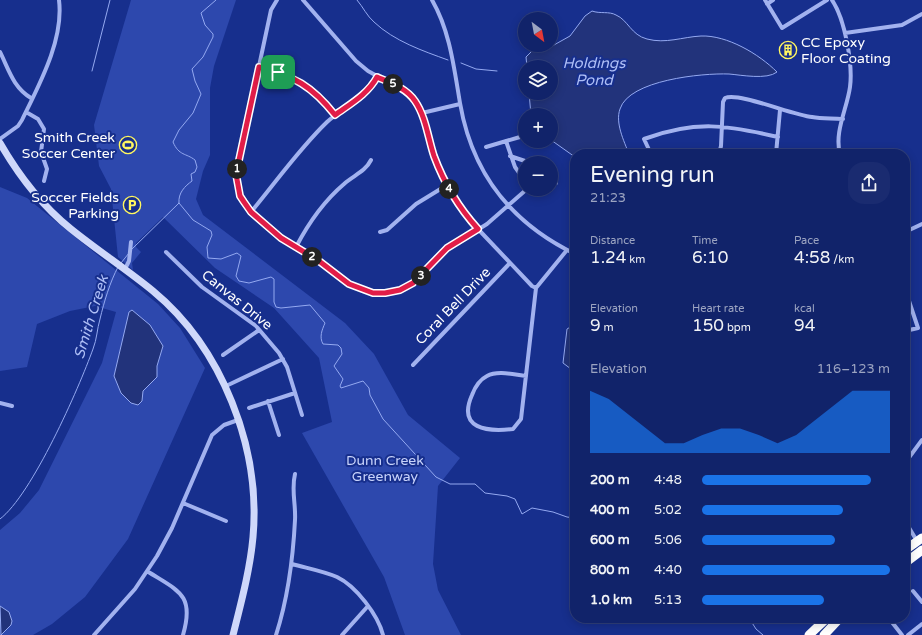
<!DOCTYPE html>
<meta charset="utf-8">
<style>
body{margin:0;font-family:"Varela Round",sans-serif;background:#1a2b70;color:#f1f3f6;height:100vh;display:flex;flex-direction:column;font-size:15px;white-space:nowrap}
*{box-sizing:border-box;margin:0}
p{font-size:13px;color:#9ca4c1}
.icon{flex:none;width:22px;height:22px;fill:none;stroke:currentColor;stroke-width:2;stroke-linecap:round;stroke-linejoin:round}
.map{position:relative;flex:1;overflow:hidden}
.details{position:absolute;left:570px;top:149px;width:340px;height:474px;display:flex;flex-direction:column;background:#11236a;border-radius:16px;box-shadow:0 2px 10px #0003,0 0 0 1px #30407e}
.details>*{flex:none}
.needle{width:26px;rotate:148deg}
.tools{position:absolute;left:518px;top:12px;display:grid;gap:8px}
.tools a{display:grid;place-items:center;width:40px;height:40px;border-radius:50%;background:#11236a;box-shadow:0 2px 10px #0003,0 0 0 1px #30407e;font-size:20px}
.pin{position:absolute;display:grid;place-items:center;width:34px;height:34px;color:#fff;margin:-17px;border-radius:8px;box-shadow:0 2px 6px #0006}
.km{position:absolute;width:20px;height:20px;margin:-10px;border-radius:50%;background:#222;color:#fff;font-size:11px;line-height:20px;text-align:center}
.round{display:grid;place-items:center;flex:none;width:42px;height:42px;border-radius:16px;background:#1a2b70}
.headline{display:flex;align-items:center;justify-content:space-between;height:68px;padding:0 20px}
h1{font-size:22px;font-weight:600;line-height:30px}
.figures{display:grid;grid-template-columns:repeat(3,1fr);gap:6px;height:68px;padding:4px 20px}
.figures div{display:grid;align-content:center}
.figures b{font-size:17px;font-weight:600}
.figures small{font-size:11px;font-weight:400}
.figures p{font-size:11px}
.chart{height:112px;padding:8px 20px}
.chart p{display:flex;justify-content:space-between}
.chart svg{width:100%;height:72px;margin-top:4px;fill:#1a73e8;opacity:.7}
ul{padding:0 20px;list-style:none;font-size:13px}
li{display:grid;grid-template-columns:64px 48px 1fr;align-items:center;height:30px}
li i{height:10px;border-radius:5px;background:#1a73e8}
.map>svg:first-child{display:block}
.green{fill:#2d48ad}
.water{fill:#22337b;stroke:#94a9f1}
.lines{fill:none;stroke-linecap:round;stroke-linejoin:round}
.stream{stroke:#94a9f1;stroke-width:1}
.street{stroke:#a2b2ef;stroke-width:4}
.secondary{stroke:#cfd8fa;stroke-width:7}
.highway{stroke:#fff;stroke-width:9}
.route-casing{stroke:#fff;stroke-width:8}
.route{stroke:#e11d48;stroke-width:5}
.labels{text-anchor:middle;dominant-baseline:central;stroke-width:4;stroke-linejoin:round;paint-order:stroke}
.poi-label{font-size:14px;fill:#fff;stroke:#172f8d;text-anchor:end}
.street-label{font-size:14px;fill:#fff;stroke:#172f8d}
.park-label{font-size:14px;fill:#c8d3fb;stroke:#172f8d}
.water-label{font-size:15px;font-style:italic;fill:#aebef6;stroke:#172f8d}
</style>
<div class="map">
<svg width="922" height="635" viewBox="0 0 922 635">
<rect width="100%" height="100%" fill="#172f8d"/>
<!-- green -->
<path class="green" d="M131,0H236L214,66L210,88V155L203,171L196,199L203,215L345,323L374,354L408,415L460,458L438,486L433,564L438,590L461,635H405L384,577L302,433L332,422L319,358L274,308L215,268L163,217L136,243V247L141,252L132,263L133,270L118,257L111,189L99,166L94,125Z
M0,187L27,198L158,304L180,328L205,368L128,539L85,597L52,624L33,635H0V530L20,513L39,490L102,363L116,312L95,306L70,311L37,324L27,367L0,371Z"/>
<!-- water -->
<path class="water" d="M592,11C600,14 609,11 616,15C628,20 631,35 647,39C666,44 682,37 701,36C727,35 759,54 777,72C767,80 741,75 729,74C702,73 629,80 620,109C615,123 624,141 629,154H575V157L551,140V115H531L529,93H551V67H527L526,57L532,51L545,50L570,36L585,16Z
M132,310L150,325L163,346L157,366V377L143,391L142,401L138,405L131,403L121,393L114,376L129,312Z
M572,326L575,327V368L571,369L563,363L567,329Z
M0,606L9,612L12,621L11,625L1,635Z"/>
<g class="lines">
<!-- stream -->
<path class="stream" d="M357,0C363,7 367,16 374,22C394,41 423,51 448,60
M461,63L476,69L497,71
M92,71L110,0
M179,203L193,220L211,231L212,235L207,247L208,258L221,259L237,253L241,256L236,276L239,281L249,283L271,277L274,279V302L276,307L281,308L310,305L325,323C322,330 319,337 323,344L338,345L341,348L342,354L334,366L343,379L340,386L341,388L363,381L369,388L370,395L383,419L436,477L450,484H475L485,493L507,496L515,499L522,514L532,508L553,512L567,517L575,518
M132,249L179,203C178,193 185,186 192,181L191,174L195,172L197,167L195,160C186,153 179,156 173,142L179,130L193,113L201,94L195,81L192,69L203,57L213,37V34L205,25L201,13L216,0
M121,263L129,253
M0,519C32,495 79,388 93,349C97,339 97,329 100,319C104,302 110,282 118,267
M749,618L756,629L763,635"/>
<!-- street -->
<path class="street" d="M277,0L271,10L236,174L240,196L251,212L261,221L281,238L319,261L349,284L373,293H385L400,290L413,283L447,249L487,224L527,189
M303,0L356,61L368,71L406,92L415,101L422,113L434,156L447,185L457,202L478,229L532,286L536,288
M432,0C450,31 454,68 460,103C472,173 511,223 575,254
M765,0L782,28L827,0
M832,0C845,19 853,65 850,87C847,109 834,132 840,154
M767,4L773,0
M845,33L902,25L922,14
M0,52C9,70 13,87 31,98
M259,67C295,76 312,86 335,115
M26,112L38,119L44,129L41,152L47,169L44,181
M422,113L460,104
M0,139L18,126L22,120C39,85 64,40 59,0
M506,141L515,167L525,181
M486,147L520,137
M651,154L644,139C696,120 726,125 778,137
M719,154L721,146L723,102L725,98C739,92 792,115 812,117C822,119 832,118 843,119
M776,154L780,110
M510,156L531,163
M551,178L556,183
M251,212C276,182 299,149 327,122C343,107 367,98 377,77
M380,232L387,230L416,204L447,185
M905,232L922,224
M296,247C308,224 324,201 344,184C354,175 365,172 371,160
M166,252L202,287L256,326L279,353L287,367L302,415
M125,269L129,261L131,242
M905,289L918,328L905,331
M223,355L259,330
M413,365L510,263
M526,376C515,375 498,370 487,376C479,380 475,387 472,395C457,429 487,432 513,429L521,419L536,288L567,250
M226,386L283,359
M268,401L279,435
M0,403L12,406
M249,408L295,393
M905,463L922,440
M183,503L226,521
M905,521L917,541
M905,533L907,538L906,548
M292,564C306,568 323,571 337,577C356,586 378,615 383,635
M147,571C178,591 195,594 183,635
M913,591L922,602
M891,621L902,635
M94,635L135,589L157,556L172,528L212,435L224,425L238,420
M276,635C288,598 293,559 295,520C296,504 291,490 295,474
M342,635L368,606
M908,635L922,624"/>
<!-- secondary -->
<path class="secondary" d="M0,143C19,176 41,205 71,229C97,250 126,269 153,291C222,348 261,448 253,537C250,570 241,603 233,635"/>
<!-- highway -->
<path class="highway" d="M905,550L922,538
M905,563L922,550
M809,635L827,618
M824,635L840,618"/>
</g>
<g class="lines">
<defs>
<path id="route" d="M259,67C294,76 312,86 335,115C350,104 368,94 377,77C391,83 406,88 415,101C426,117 428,138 434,156C444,183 459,208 478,229L447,248L413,283L400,290L385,293H373L349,284L319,261L281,238L251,212L244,202L240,196L236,174Z"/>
</defs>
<!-- route casing -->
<use href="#route" class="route-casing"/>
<!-- route -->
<use href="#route" class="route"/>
</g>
<!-- icons -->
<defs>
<symbol id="building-ring" viewBox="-11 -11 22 22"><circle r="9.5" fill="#172f8d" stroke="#fff760" stroke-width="1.5"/><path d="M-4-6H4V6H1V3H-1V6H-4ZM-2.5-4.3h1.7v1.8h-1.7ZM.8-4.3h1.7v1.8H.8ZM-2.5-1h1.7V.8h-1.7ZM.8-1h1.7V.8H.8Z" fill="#fff760"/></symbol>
<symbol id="stadium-ring" viewBox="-11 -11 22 22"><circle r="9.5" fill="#172f8d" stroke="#fff760" stroke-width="1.5"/><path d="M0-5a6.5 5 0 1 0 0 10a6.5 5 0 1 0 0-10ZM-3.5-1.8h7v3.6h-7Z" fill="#fff760"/></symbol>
<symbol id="parking-ring" viewBox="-11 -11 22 22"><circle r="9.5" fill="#172f8d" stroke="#fff760" stroke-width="1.5"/><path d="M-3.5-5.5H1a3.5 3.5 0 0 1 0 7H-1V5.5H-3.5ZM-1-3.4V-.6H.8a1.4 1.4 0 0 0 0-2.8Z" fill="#fff760"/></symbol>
</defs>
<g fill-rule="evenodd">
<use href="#building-ring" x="778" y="40" width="20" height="20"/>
<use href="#stadium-ring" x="118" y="135" width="20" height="20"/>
<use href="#parking-ring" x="122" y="195" width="20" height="20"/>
</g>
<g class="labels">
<!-- poi labels -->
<g class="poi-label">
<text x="801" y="42" text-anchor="start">CC Epoxy<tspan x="801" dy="16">Floor Coating</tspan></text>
<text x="115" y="137">Smith Creek<tspan x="115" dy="16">Soccer Center</tspan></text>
<text x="119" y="197">Soccer Fields<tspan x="119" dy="16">Parking</tspan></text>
</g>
<!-- street labels -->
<g class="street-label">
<text transform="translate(237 300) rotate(39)">Canvas Drive</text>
<text transform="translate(453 306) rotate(-46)">Coral Bell Drive</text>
</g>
<!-- park labels -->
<g class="park-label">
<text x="385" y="460">Dunn Creek<tspan x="385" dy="16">Greenway</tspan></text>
</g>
<!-- water labels -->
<g class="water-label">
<text x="594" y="63">Holdings<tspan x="594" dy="17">Pond</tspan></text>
<text transform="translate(91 317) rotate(-73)">Smith Creek</text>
</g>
</g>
</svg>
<div class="tools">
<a><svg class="needle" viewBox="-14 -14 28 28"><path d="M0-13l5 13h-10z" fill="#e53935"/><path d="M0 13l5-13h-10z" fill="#9ca4c1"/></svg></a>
<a><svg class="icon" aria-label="layers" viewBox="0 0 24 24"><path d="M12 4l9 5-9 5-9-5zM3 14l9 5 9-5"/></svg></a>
<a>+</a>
<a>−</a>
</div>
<div class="pin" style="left:278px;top:72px;background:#1e9e55"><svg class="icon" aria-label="arrive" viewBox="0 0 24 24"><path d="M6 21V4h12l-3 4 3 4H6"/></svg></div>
<b class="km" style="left:237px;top:169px">1</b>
<b class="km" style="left:312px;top:257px">2</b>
<b class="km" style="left:421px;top:276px">3</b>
<b class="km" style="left:449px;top:189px">4</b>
<b class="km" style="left:393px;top:84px">5</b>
<section class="details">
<div class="headline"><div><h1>Evening run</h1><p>21:23</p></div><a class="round"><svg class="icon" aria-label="share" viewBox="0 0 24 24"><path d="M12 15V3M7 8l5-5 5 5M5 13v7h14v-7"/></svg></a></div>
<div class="figures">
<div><p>Distance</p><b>1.24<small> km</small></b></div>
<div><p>Time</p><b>6:10</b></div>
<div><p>Pace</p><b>4:58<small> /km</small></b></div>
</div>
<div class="figures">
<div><p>Elevation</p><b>9<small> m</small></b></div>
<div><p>Heart rate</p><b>150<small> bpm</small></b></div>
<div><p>kcal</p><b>94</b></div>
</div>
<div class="chart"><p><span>Elevation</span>116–123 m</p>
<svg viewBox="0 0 160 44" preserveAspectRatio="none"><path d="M0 44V6L10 11L20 20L30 29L40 38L50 38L60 33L70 29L80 29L90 33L100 38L110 33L120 24L130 15L140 6L150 6L160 6V44z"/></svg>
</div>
<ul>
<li><b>200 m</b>4:48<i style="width:90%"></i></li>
<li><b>400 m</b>5:02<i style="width:75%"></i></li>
<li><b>600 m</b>5:06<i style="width:71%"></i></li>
<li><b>800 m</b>4:40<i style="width:100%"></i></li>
<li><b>1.0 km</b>5:13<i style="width:65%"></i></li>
</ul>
</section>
</div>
